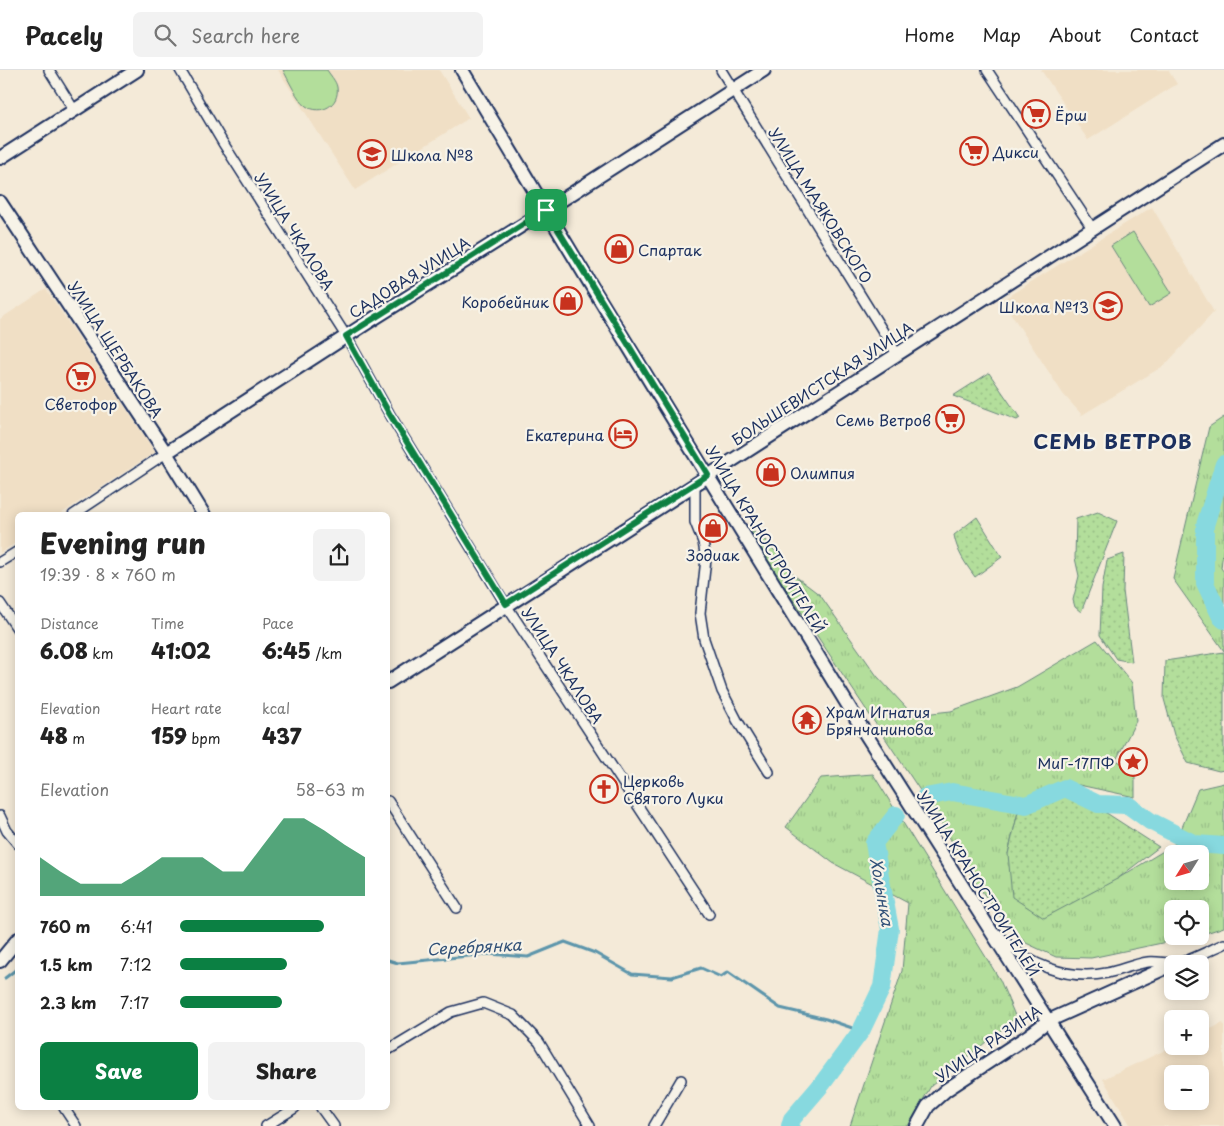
<!DOCTYPE html>
<meta charset="utf-8">
<style>
body{margin:0;font-family:"Playpen Sans",sans-serif;background:#f2f2f2;color:#222;height:100vh;display:flex;flex-direction:column;font-size:19px;white-space:nowrap}
*{box-sizing:border-box;margin:0}
p{font-size:16px;color:#767676}
.icon{flex:none;width:28px;height:28px;fill:none;stroke:currentColor;stroke-width:2;stroke-linecap:round;stroke-linejoin:round}
.map{position:relative;flex:1;overflow:hidden}
.details{position:absolute;left:15px;top:442px;width:375px;height:598px;display:flex;flex-direction:column;background:#fff;border-radius:8px;box-shadow:0 2px 12px #0003}
.details>*{flex:none}
.needle{width:32px;rotate:233deg}
.tools{position:absolute;left:1164px;top:775px;display:grid;gap:10px}
.tools a{display:grid;place-items:center;width:45px;height:45px;border-radius:8px;background:#fff;box-shadow:0 2px 12px #0003;font-size:25px}
.pin{position:absolute;display:grid;place-items:center;width:42px;height:42px;color:#fff;margin:-21px;border-radius:10px;box-shadow:0 2px 8px #0006}
.round{display:grid;place-items:center;flex:none;width:52px;height:52px;border-radius:8px;background:#f2f2f2}
.head{display:flex;align-items:center;justify-content:space-between;height:85px;padding:0 25px}
h1{font-size:28px;font-weight:800;line-height:38px}
.figures{display:grid;grid-template-columns:repeat(3,1fr);gap:8px;height:85px;padding:5px 25px}
.figures div{display:grid;align-content:center}
.figures b{font-size:21px;font-weight:800}
.figures small{font-size:14px;font-weight:400}
.figures p{font-size:14px}
.chart{height:140px;padding:10px 25px}
.chart p{display:flex;justify-content:space-between}
.chart svg{width:100%;height:90px;margin-top:5px;fill:#0b8043;opacity:.7}
.primary-button{display:flex;gap:10px;margin-top:auto;padding:10px 25px}
.primary-button a{flex:1;height:58px;border-radius:8px;background:#0b8043;color:#fff;font-size:20px;font-weight:800;line-height:58px;text-align:center}
.primary-button a+a{background:#f2f2f2;color:#222}
ul{padding:0 25px;list-style:none;font-size:16px}
li{display:grid;grid-template-columns:80px 60px 1fr;align-items:center;height:38px}
li i{height:12px;border-radius:6px;background:#0b8043}
header{display:flex;align-items:center;gap:30px;box-sizing:border-box;height:70px;padding:0 25px;background:#fff;border-bottom:1px solid #e0e0e0}
header strong{font-size:24px}
nav{display:flex;gap:28px;margin-inline-start:auto;font-size:18px}
.search{width:350px;height:45px;background:#f2f2f2;display:flex;align-items:center;gap:12px;box-sizing:border-box;padding:0 18px;border-radius:8px;color:#767676;font-size:19px}
.map>svg:first-child{display:block}
.built{fill:#f0dfc5;fill-rule:evenodd}
.grass{fill:url(#grass-tufts);stroke:#67867c;fill-rule:evenodd}
.park{fill:url(#park-dots);stroke:#67867c}
.pitch{fill:#b3de9b;stroke:#67867c}
.lines{fill:none;stroke-linecap:round;stroke-linejoin:round}
.stream{stroke:#5c95ab;stroke-width:3}
.river{stroke:#87d9df;stroke-width:18}
.street-casing{stroke:#1b2f5e;stroke-width:12}
.secondary-casing{stroke:#1b2f5e;stroke-width:16}
.street{stroke:#f7f3e8;stroke-width:9}
.secondary{stroke:#f7f3e8;stroke-width:12}
.route-casing{stroke:#fff;stroke-width:10}
.route{stroke:#0b8043;stroke-width:6}
.labels{text-anchor:middle;dominant-baseline:central;stroke-width:4.5;stroke-linejoin:round;paint-order:stroke}
.poi-label{font-size:15px;fill:#1b2f5e;stroke:#f7f3e8;text-anchor:start}
.street-label{font-size:15px;fill:#1b2f5e;stroke:#f7f3e8}
.water-label{font-size:16px;font-style:italic;fill:#315178;stroke:#f7f3e8}
.district-label{font-size:20px;font-weight:bold;letter-spacing:1px;fill:#1b2f5e;stroke:#f7f3e8}
</style>
<header>
<strong>Pacely</strong>
<div class="search"><svg class="icon" aria-label="search" viewBox="0 0 24 24"><circle cx="10" cy="10" r="6"/><path d="M15 15l6 6"/></svg>Search here</div>
<nav><a>Home</a><a>Map</a><a>About</a><a>Contact</a></nav>
</header>
<div class="map">
<svg width="1224" height="1056" viewBox="0 0 1224 1056">
<defs>
<pattern id="grass-tufts" width="24" height="20" patternUnits="userSpaceOnUse" patternTransform="scale(1.25)"><rect width="24" height="20" fill="#b3de9b"/><path d="M3 7l-1-3M5 7V3M7 7l1-3M15 17l-1-3M17 17v-4M19 17l1-3" fill="none" stroke="#99bf88"/></pattern>
<pattern id="park-dots" width="8" height="8" patternUnits="userSpaceOnUse" patternTransform="scale(1.25)"><rect width="8" height="8" fill="#b3de9b"/><path d="M2 2h.1M6 6h.1" fill="none" stroke="#99bf88" stroke-width="1.8" stroke-linecap="round"/></pattern>
</defs>
<rect width="100%" height="100%" fill="#f4ead8"/>
<filter id="ink" filterUnits="userSpaceOnUse"><feTurbulence type="fractalNoise" baseFrequency=".02" numOctaves="2"/><feDisplacementMap in="SourceGraphic" scale="10" xChannelSelector="R" yChannelSelector="G"/><feConvolveMatrix kernelMatrix="1 2 1 2 8 2 1 2 1" color-interpolation-filters="sRGB"/></filter>
<g filter="url(#ink)">
<!-- built -->
<path class="built" d="M278,0H439L469,48L355,120Z
M1041,0H1168L1177,14L1088,70Z
M1152,137L1214,242L1165,295L1082,345L1063,324L1002,230Z
M46,219L155,382L59,445H18L17,472L0,483V249Z
M1223,953L1224,955V1056H1131L1103,1009L1174,976H1200V964ZM1172,1004H1200V1031H1172Z"/>
<!-- grass -->
<path class="grass" d="M1224,347V473L1221,498L1224,502V581L1173,509L1209,357Z
M744,456L766,470L795,506L820,525L877,606L913,645L951,641L1017,617L1097,570L1132,613L1136,651L1116,690L1135,701V727L1079,715L1038,722L1018,742L1008,784L1117,809L1175,774L1198,719L1224,713V857L1200,865V839H1172V866H1195L1091,888L1056,887L1026,873L999,845L976,813L937,746ZM1172,784H1200V811H1172Z
M873,704L1000,910L1016,948L931,1016L908,1056H850L902,901L908,833L833,793L786,757L821,708Z"/>
<!-- park -->
<path class="park" d="M989,303L1020,348L1017,350L953,326Z
M1098,442L1117,451L1081,542L1075,537L1073,530L1079,506L1075,488L1076,449Z
M977,447L1002,487L975,507C965,493 957,482 954,465Z
M1124,484L1123,521L1132,592L1116,589L1100,565L1102,518L1107,490Z
M1224,582V700L1219,701L1188,693L1174,665L1164,629L1165,591Z
M1064,723L1108,744L1159,777L1117,809L1044,848L1012,827L1008,784L1018,742L1025,738Z"/>
<!-- pitch -->
<path class="pitch" d="M283,0H327C330,5 336,11 337,17C340,35 321,46 306,36C298,31 288,9 283,0Z
M1133,162L1172,223L1149,237L1111,176Z"/>
<g class="lines">
<!-- stream -->
<path class="stream" d="M388,890L398,893L489,884L528,887L565,872L595,883L632,904L672,907L701,898L721,907L728,902L780,938L826,949L861,961
M5,908L18,898"/>
<!-- river -->
<path class="river" d="M1224,394L1205,455V513L1221,547L1224,550
M925,727L952,722L1026,735L1065,718L1098,734L1128,735L1150,751L1195,774L1224,776
M790,1056L792,1049L822,1014L861,961L882,917L890,859L874,773L896,745"/>
<defs>
<path id="street" d="M49,0L74,40
M180,0L223,73L346,266L389,343L506,535L709,844
M721,0L897,284
M987,0L1092,158
M695,414V452L703,472L706,489L700,543L704,569L722,621L737,650L769,702
M73,445L166,383
M0,492L18,481
M0,533L18,560
M388,731L457,838
M0,746L7,761L18,774
M998,864C1025,894 1067,911 1107,903C1121,900 1134,894 1148,892C1158,891 1168,894 1178,893C1190,891 1212,879 1224,874
M388,980L451,942L483,933L513,945L539,972L590,1056
M64,1038L76,1056
M321,1038L334,1056
M266,1056L295,1038
M654,1056L681,1010"/>
<path id="secondary" d="M462,0L594,220L865,663L1115,1056
M0,88L137,0
M0,132L166,383L204,445
M166,383L373,249L537,146L764,0
M388,612L1224,74
M0,891L18,869
M917,1056L928,1036L946,1020L1028,966L1048,951L1172,895"/>
</defs>
<!-- street casing -->
<use href="#street" class="street-casing"/>
<!-- secondary casing -->
<use href="#secondary" class="secondary-casing"/>
<!-- street -->
<use href="#street" class="street"/>
<!-- secondary -->
<use href="#secondary" class="secondary"/>
</g>
</g>
<g class="lines" filter="url(#ink)">
<defs>
<path id="route" d="M546,140L708,405L506,534L389,343L346,266Z"/>
</defs>
<!-- route casing -->
<use href="#route" class="route-casing"/>
<!-- route -->
<use href="#route" class="route"/>
</g>
<!-- icons -->
<defs>
<symbol id="supermarket-ring" viewBox="-11 -11 22 22"><circle r="9.5" fill="#f7f3e8" stroke="#c8321e" stroke-width="1.5"/><path d="M-6-5.5h2.5l.6 2H6L4.5 2H-2.5L-4.4-4H-6ZM-1.5 3.2a1.3 1.3 0 1 0 .1 0ZM3 3.2a1.3 1.3 0 1 0 .1 0Z" fill="#c8321e"/></symbol>
<symbol id="school-ring" viewBox="-11 -11 22 22"><circle r="9.5" fill="#f7f3e8" stroke="#c8321e" stroke-width="1.5"/><path d="M0-5L7-2L0 1L-7-2ZM-4 1L0 2.5L4 1V4Q0 6-4 4Z" fill="#c8321e"/></symbol>
<symbol id="shop-ring" viewBox="-11 -11 22 22"><circle r="9.5" fill="#f7f3e8" stroke="#c8321e" stroke-width="1.5"/><path d="M-5-2.5h2.3a2.7 3.5 0 0 1 5.4 0H5L5.5 6h-11ZM-1.5-2.5h3a1.5 2.3 0 0 0-3 0Z" fill="#c8321e"/></symbol>
<symbol id="hotel-ring" viewBox="-11 -11 22 22"><circle r="9.5" fill="#f7f3e8" stroke="#c8321e" stroke-width="1.5"/><path d="M-6-4.5h1.5V1H6V5H4.5V3h-9V5H-6ZM-4 0a1.8 1.8 0 1 1 3.6 0ZM.5 0V-2.5h3Q6-2.5 6 0Z" fill="#c8321e"/></symbol>
<symbol id="temple-ring" viewBox="-11 -11 22 22"><circle r="9.5" fill="#f7f3e8" stroke="#c8321e" stroke-width="1.5"/><path d="M0-6L5-2H3V0L6.5 2.5H4V6H1.5V3h-3V6H-4V2.5H-6.5L-3 0V-2H-5Z" fill="#c8321e"/></symbol>
<symbol id="sight-ring" viewBox="-11 -11 22 22"><circle r="9.5" fill="#f7f3e8" stroke="#c8321e" stroke-width="1.5"/><path d="M0-6L1.8-2.2L6-1.7L2.9 1.2L3.7 5.4L0 3.3L-3.7 5.4L-2.9 1.2L-6-1.7L-1.8-2.2Z" fill="#c8321e"/></symbol>
<symbol id="church-ring" viewBox="-11 -11 22 22"><circle r="9.5" fill="#f7f3e8" stroke="#c8321e" stroke-width="1.5"/><path d="M-1.2-6h2.4v3.5h3.3v2.4h-3.3V6h-2.4V-.1h-3.3v-2.4h3.3Z" fill="#c8321e"/></symbol>
</defs>
<g fill-rule="evenodd">
<use href="#supermarket-ring" x="1020" y="28" width="32" height="32"/>
<use href="#supermarket-ring" x="958" y="65" width="32" height="32"/>
<use href="#school-ring" x="356" y="68" width="32" height="32"/>
<use href="#shop-ring" x="603" y="163" width="32" height="32"/>
<use href="#shop-ring" x="552" y="215" width="32" height="32"/>
<use href="#school-ring" x="1092" y="220" width="32" height="32"/>
<use href="#supermarket-ring" x="65" y="291" width="32" height="32"/>
<use href="#supermarket-ring" x="934" y="333" width="32" height="32"/>
<use href="#hotel-ring" x="607" y="348" width="32" height="32"/>
<use href="#shop-ring" x="755" y="386" width="32" height="32"/>
<use href="#shop-ring" x="697" y="442" width="32" height="32"/>
<use href="#temple-ring" x="791" y="634" width="32" height="32"/>
<use href="#sight-ring" x="1117" y="676" width="32" height="32"/>
<use href="#church-ring" x="588" y="703" width="32" height="32"/>
</g>
<g class="labels">
<!-- poi labels -->
<g class="poi-label">
<text x="1055" y="44">Ёрш</text>
<text x="993" y="81">Дикси</text>
<text x="391" y="84">Школа №8</text>
<text x="638" y="179">Спартак</text>
<text x="549" y="231" text-anchor="end">Коробейник</text>
<text x="1089" y="236" text-anchor="end">Школа №13</text>
<text x="81" y="333" text-anchor="middle">Светофор</text>
<text x="931" y="349" text-anchor="end">Семь Ветров</text>
<text x="604" y="364" text-anchor="end">Екатерина</text>
<text x="790" y="402">Олимпия</text>
<text x="713" y="484" text-anchor="middle">Зодиак</text>
<text x="826" y="641">Храм Игнатия<tspan x="826" dy="17">Брянчанинова</tspan></text>
<text x="1114" y="692" text-anchor="end">МиГ-17ПФ</text>
<text x="623" y="710">Церковь<tspan x="623" dy="17">Святого Луки</tspan></text>
</g>
<!-- street labels -->
<g class="street-label">
<text transform="translate(821 135) rotate(58)">УЛИЦА МАЯКОВСКОГО</text>
<text transform="translate(295 161) rotate(58)">УЛИЦА ЧКАЛОВА</text>
<text transform="translate(409 207) rotate(-32)">САДОВАЯ УЛИЦА</text>
<text transform="translate(116 279) rotate(57)">УЛИЦА ЩЕРБАКОВА</text>
<text transform="translate(822 313) rotate(-33)">БОЛЬШЕВИСТСКАЯ УЛИЦА</text>
<text transform="translate(766 469) rotate(59)">УЛИЦА КРАНОСТРОИТЕЛЕЙ</text>
<text transform="translate(563 595) rotate(57)">УЛИЦА ЧКАЛОВА</text>
<text transform="translate(979 813) rotate(58)">УЛИЦА КРАНОСТРОИТЕЛЕЙ</text>
<text transform="translate(988 973) rotate(-34)">УЛИЦА РАЗИНА</text>
</g>
<!-- water labels -->
<g class="water-label">
<text transform="translate(883 822) rotate(80)">Холынка</text>
<text transform="translate(474 876) rotate(-3)">Серебрянка</text>
</g>
<!-- district labels -->
<g class="district-label">
<text x="1113" y="371">СЕМЬ ВЕТРОВ</text>
</g>
</g>
</svg>
<div class="tools">
<a><svg class="needle" viewBox="-14 -14 28 28"><path d="M0-13l5 13h-10z" fill="#e53935"/><path d="M0 13l5-13h-10z" fill="#767676"/></svg></a>
<a><svg class="icon" aria-label="locate" viewBox="0 0 24 24"><circle cx="12" cy="12" r="6"/><path d="M12 2v4M12 18v4M2 12h4M18 12h4"/></svg></a>
<a><svg class="icon" aria-label="layers" viewBox="0 0 24 24"><path d="M12 4l9 5-9 5-9-5zM3 14l9 5 9-5"/></svg></a>
<a>+</a>
<a>−</a>
</div>
<div class="pin" style="left:546px;top:140px;background:#1e9e55"><svg class="icon" aria-label="arrive" viewBox="0 0 24 24"><path d="M6 21V4h12l-3 4 3 4H6"/></svg></div>
<section class="details">
<div class="head"><div><h1>Evening run</h1><p>19:39 · 8 × 760 m</p></div><a class="round"><svg class="icon" aria-label="share" viewBox="0 0 24 24"><path d="M12 15V3M7 8l5-5 5 5M5 13v7h14v-7"/></svg></a></div>
<div class="figures">
<div><p>Distance</p><b>6.08<small> km</small></b></div>
<div><p>Time</p><b>41:02</b></div>
<div><p>Pace</p><b>6:45<small> /km</small></b></div>
</div>
<div class="figures">
<div><p>Elevation</p><b>48<small> m</small></b></div>
<div><p>Heart rate</p><b>159<small> bpm</small></b></div>
<div><p>kcal</p><b>437</b></div>
</div>
<div class="chart"><p><span>Elevation</span>58–63 m</p>
<svg viewBox="0 0 160 44" preserveAspectRatio="none"><path d="M0 44V25L10 32L20 38L30 38L40 38L50 32L60 25L70 25L80 25L90 32L100 32L110 19L120 6L130 6L140 12L150 19L160 25V44z"/></svg>
</div>
<ul>
<li><b>760 m</b>6:41<i style="width:78%"></i></li>
<li><b>1.5 km</b>7:12<i style="width:58%"></i></li>
<li><b>2.3 km</b>7:17<i style="width:55%"></i></li>
</ul>
<div class="primary-button"><a>Save</a><a>Share</a></div>
</section>
</div>
